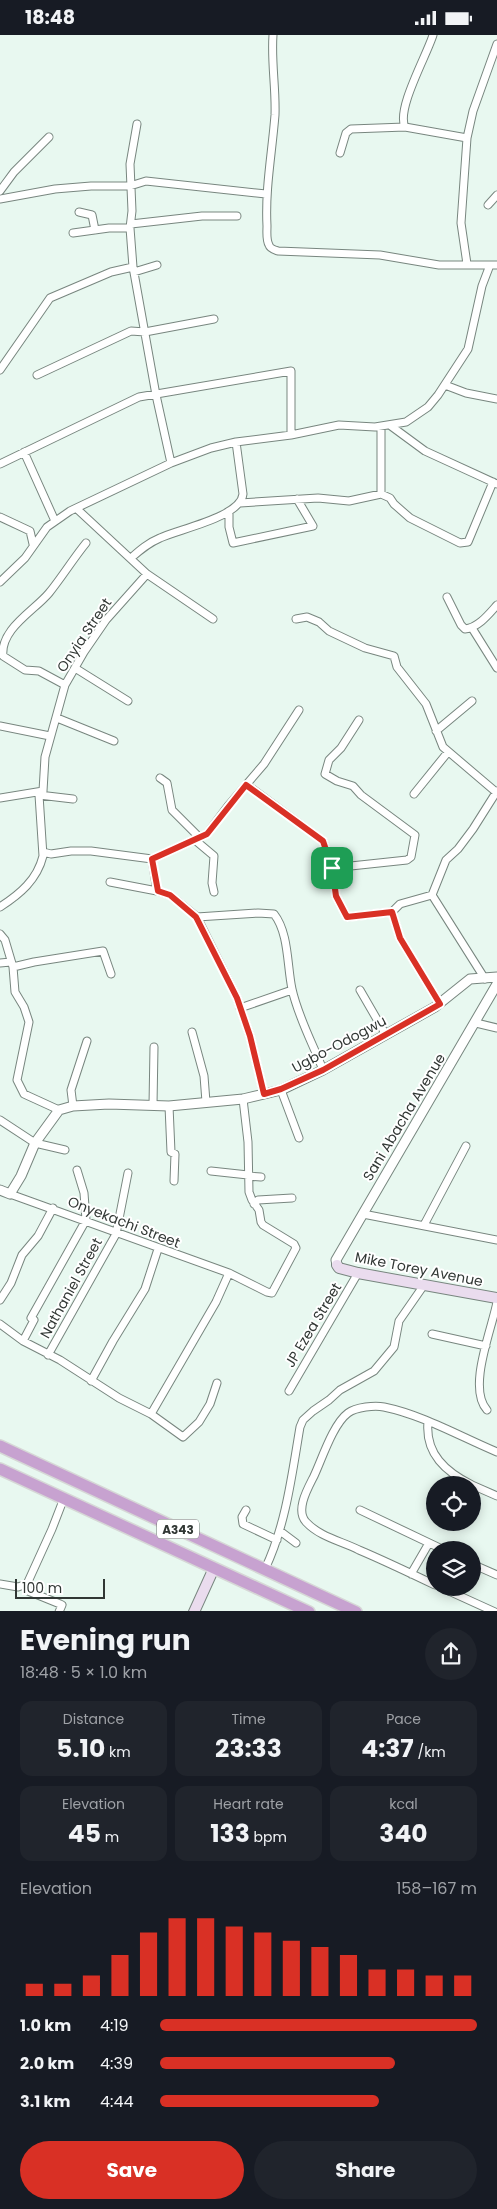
<!DOCTYPE html>
<meta charset="utf-8">
<style>
body{margin:0;font-family:Poppins,sans-serif;background:#20242c;color:#f1f3f6;height:100vh;display:flex;flex-direction:column;font-size:19px;white-space:nowrap}
*{box-sizing:border-box;margin:0}
p{font-size:16px;color:#9ea1a6}
.icon{flex:none;width:28px;height:28px;fill:none;stroke:currentColor;stroke-width:2;stroke-linecap:round;stroke-linejoin:round}
.map{position:relative;height:1576px;overflow:hidden}
.panel{display:flex;flex-direction:column;background:#171b24;flex:1}
.panel>*{flex:none}
.buttons{position:absolute;left:426px;top:1441px;display:grid;gap:10px}
.buttons a{display:grid;place-items:center;width:55px;height:55px;border-radius:50%;background:#171b24;box-shadow:0 2px 12px #0003;font-size:25px}
.scale{position:absolute;left:15px;bottom:12px;width:90px;box-sizing:border-box;padding-left:5px;border:2px solid #313734;border-top:0;font-size:14px;line-height:18px;white-space:nowrap;color:#313734;-webkit-text-stroke:4px #fff;paint-order:stroke}
.pin{position:absolute;display:grid;place-items:center;width:42px;height:42px;color:#fff;margin:-21px;border-radius:10px;box-shadow:0 2px 8px #0006}
.round{display:grid;place-items:center;flex:none;width:52px;height:52px;border-radius:26px;background:#20242c}
.head{display:flex;align-items:center;justify-content:space-between;height:85px;padding:0 20px}
h1{font-size:28px;font-weight:700;line-height:38px}
.metrics{display:grid;grid-template-columns:repeat(3,1fr);gap:8px;height:85px;padding:5px 20px}
.metrics div{display:grid;align-content:center;border-radius:12px;background:#20242c;text-align:center}
.metrics b{font-size:25px;font-weight:700}
.metrics small{font-size:14px;font-weight:400}
.metrics p{font-size:14px}
.chart{height:140px;padding:10px 20px}
.chart p{display:flex;justify-content:space-between}
.chart svg{width:100%;height:90px;margin-top:5px;stroke:#d93025;stroke-width:6}
.action{display:flex;gap:10px;margin-top:auto;padding:10px 20px}
.action a{flex:1;height:58px;border-radius:30px;background:#d93025;color:#fff;font-size:20px;font-weight:700;line-height:58px;text-align:center}
.action a+a{background:#20242c;color:#f1f3f6}
ul{padding:0 20px;list-style:none;font-size:16px}
li{display:grid;grid-template-columns:80px 60px 1fr;align-items:center;height:38px}
li i{height:12px;border-radius:6px;background:#d93025}
.status{display:flex;justify-content:space-between;align-items:center;height:35px;padding:0 25px;background:#171b24;direction:ltr}
.status svg{height:14px;fill:currentColor}
.map>svg:first-child{display:block}
.lines{fill:none;stroke-linecap:round;stroke-linejoin:round}
.minor-casing{stroke:#78867f;stroke-width:9}
.tertiary-casing{stroke:#78867f;stroke-width:11}
.secondary-casing{stroke:#78867f;stroke-width:12}
.trunk-casing{stroke:#d6d7d6;stroke-width:14}
.minor{stroke:#fff;stroke-width:7}
.tertiary{stroke:#fff;stroke-width:9}
.secondary{stroke:#eadcee;stroke-width:10}
.trunk{stroke:#c7a2d0;stroke-width:11}
.route-casing{stroke:#fff;stroke-width:10}
.route{stroke:#d93025;stroke-width:6}
.labels{text-anchor:middle;dominant-baseline:central;stroke-width:4;stroke-linejoin:round;paint-order:stroke}
.shield{fill:#fff;stroke:#6f7371;stroke-width:1}
.shield-label{font-size:12px;font-weight:bold;fill:#313734}
.street-label{font-size:14px;fill:#313734;stroke:#fff}
</style>
<div class="status"><b>18:48</b><svg viewBox="0 0 49 12"><path d="M0 12V9h3v3zM5 12V6h3v6zM10 12V3h3v9zM15 12V0h3v12zM26 1h20v11H26zM47 4h2v5h-2z"/></svg></div>
<div class="map">
<svg width="497" height="1577" viewBox="0 0 497 1577">
<rect width="100%" height="100%" fill="#e8f8f0"/>
<g class="lines">
<defs>
<path id="minor" d="M273,0C271,27 276,53 275,80C272,118 265,154 267,191C267,197 266,205 269,210C270,214 275,215 278,216L380,220L439,230H497
M137,89L130,129L132,176L130,193L133,232L156,360L171,428
M405,92C396,74 427,20 433,0
M340,118L346,98L351,94L405,92L467,103
M0,156L14,137L49,102
M0,164L55,154L91,151H130L146,146L266,159
M488,170L497,160
M79,177L92,180L95,195
M131,189L202,181H237
M73,198L109,193H130
M467,229L461,188L467,103L473,76L497,9
M134,237L157,230
M0,335L50,263L111,237L133,232
M37,340L131,296L145,297L214,284
M445,350L466,358L497,364
M391,391L425,416L497,449
M24,417L55,486
M0,429L139,362L291,336V400
M381,459V391
M240,468L318,463L349,466L381,459L390,463L394,469L410,483L460,508L468,507L493,447
M77,474L147,539L213,584
M229,476V492L233,508L313,491L297,464
M0,482L30,496L33,509
M131,523C140,515 148,508 160,503C179,494 241,482 243,459L236,407
M0,547L25,523L47,492L70,476L171,428L211,413L236,407L291,400L339,390L375,392L406,387L428,372L438,360L468,314L482,251L490,230
M447,562L461,590L465,594C478,593 489,579 497,570
M296,584L307,582L319,587L329,596L365,613L394,621L397,632L426,669L443,712L496,757
M472,593L497,633
M75,633L128,666
M65,650L39,636L25,635L3,621C0,594 34,576 49,558C62,542 73,524 86,508
M57,683L114,706
M0,691L50,701
M436,696L472,666
M160,743L167,748L172,775L200,803
M247,750L323,806L332,833L336,861L347,882L392,877L400,869L432,860
M414,759L448,717
M39,760L73,764
M0,763L43,756
M195,805L214,821L212,848L214,857
M43,817L51,819L71,816H91L152,824L207,799L228,771L264,729L299,675
M152,824L157,856L170,860L197,882L258,878L274,879C289,898 287,931 292,954C298,982 313,1009 323,1035
M332,833L407,825L411,822L415,800L361,760L353,751L337,746L325,739L329,725L341,713L359,685
M110,847L157,856
M0,872C20,859 37,845 43,821L39,760L43,756L45,722L65,650L84,617L106,585L147,539
M392,877L400,903L440,969
M197,882L237,963L250,1001L264,1059
M0,899L5,905L13,932L15,957L24,972L29,987L17,1045L24,1059L59,1075
M0,928L11,927
M13,932L34,927L103,916L111,939
M485,944L432,860L446,825L458,814L473,794L497,756
M360,955L386,1000
M240,973L292,955
M476,988L497,993
M192,997L204,1041L206,1067
M281,1055L299,1103
M153,1070L154,1012
M73,1071L71,1055L87,1006
M169,1071L171,1117L175,1119L174,1146
M0,1085L35,1108L65,1115
M211,1136L248,1140
M248,1141L261,1142
M10,1159L229,1238L267,1257L272,1258L296,1213L294,1209L263,1190L261,1187L259,1175L252,1165L249,1157L248,1107L243,1064
M254,1169L258,1165L292,1163
M363,1179L497,1205
M424,1190L466,1111
M0,1265L11,1248L22,1220L38,1201L53,1173
M0,1289L23,1306L60,1325L119,1363L151,1379L183,1402L199,1387L210,1369L217,1348
M432,1299L486,1311
M23,1306L34,1285L31,1283L86,1185L84,1158L77,1135
M48,1320L116,1199L128,1138
M91,1346L113,1306L145,1254L158,1214
M289,1356L358,1238
M487,1375C467,1353 492,1294 497,1267
M151,1379L216,1267L229,1238
M428,1387C425,1419 446,1437 472,1450
M472,1450L497,1461
M246,1475L242,1482L243,1489L277,1505
M360,1475L444,1515
M280,1496L296,1508
M472,1529L497,1540
M265,1534C286,1490 292,1439 300,1392L303,1385L313,1376L329,1365L340,1355L374,1336L394,1312L399,1286L424,1250
M411,1539L429,1508
M0,1549L18,1552L27,1549L28,1556L60,1569L62,1570L59,1577
M27,1549L52,1494L64,1463
M435,1550C410,1538 385,1526 359,1515C341,1506 320,1502 306,1487C295,1475 308,1453 314,1441C322,1424 333,1389 348,1378C356,1372 375,1370 384,1372C423,1380 461,1402 497,1417
M440,1552L495,1577"/>
<path id="tertiary" d="M0,1155L10,1159L21,1141L35,1108L59,1075L73,1071L109,1069L169,1071L243,1064L281,1055L323,1035L435,972L470,944L497,942
M337,1230L336,1225L497,949"/>
<path id="secondary" d="M337,1230L339,1233L358,1238L497,1263
M194,1577L214,1533"/>
<path id="trunk" d="M0,1411L356,1577
M0,1434L309,1577"/>
</defs>
<!-- minor casing -->
<use href="#minor" class="minor-casing"/>
<!-- tertiary casing -->
<use href="#tertiary" class="tertiary-casing"/>
<!-- secondary casing -->
<use href="#secondary" class="secondary-casing"/>
<!-- trunk casing -->
<use href="#trunk" class="trunk-casing"/>
<!-- minor -->
<use href="#minor" class="minor"/>
<!-- tertiary -->
<use href="#tertiary" class="tertiary"/>
<!-- secondary -->
<use href="#secondary" class="secondary"/>
<!-- trunk -->
<use href="#trunk" class="trunk"/>
</g>
<g class="lines">
<defs>
<path id="route" d="M246,750L323,806L332,833L336,861L347,882L392,877L400,903L440,969L323,1035L281,1054L264,1059L250,1001L237,963L196,882L170,860L158,856L152,824L207,799Z"/>
</defs>
<!-- route casing -->
<use href="#route" class="route-casing"/>
<!-- route -->
<use href="#route" class="route"/>
</g>
<g class="labels">
<!-- shield labels -->
<rect class="shield" x="157" y="1484.5" width="42" height="19" rx="4"/>
<g class="shield-label">
<text x="178" y="1494">A343</text>
</g>
<!-- street labels -->
<g class="street-label">
<text transform="translate(84 600) rotate(-56)">Onyia Street</text>
<text transform="translate(339 1009) rotate(-28)">Ugbo-Odogwu</text>
<text transform="translate(404 1082) rotate(-59)">Sani Abacha Avenue</text>
<text transform="translate(124 1187) rotate(21)">Onyekachi Street</text>
<text transform="translate(419 1234) rotate(11)">Mike Torey Avenue</text>
<text transform="translate(71 1253) rotate(-61)">Nathaniel Street</text>
<text transform="translate(313 1290) rotate(-59)">JP Ezea Street</text>
</g>
</g>
</svg>
<div class="buttons">
<a><svg class="icon" aria-label="locate" viewBox="0 0 24 24"><circle cx="12" cy="12" r="6"/><path d="M12 2v4M12 18v4M2 12h4M18 12h4"/></svg></a>
<a><svg class="icon" aria-label="layers" viewBox="0 0 24 24"><path d="M12 4l9 5-9 5-9-5zM3 14l9 5 9-5"/></svg></a>
</div>
<div class="scale">100 m</div>
<div class="pin" style="left:332px;top:833px;background:#1e9e55"><svg class="icon" aria-label="arrive" viewBox="0 0 24 24"><path d="M6 21V4h12l-3 4 3 4H6"/></svg></div>
</div>
<section class="panel">
<div class="head"><div><h1>Evening run</h1><p>18:48 · 5 × 1.0 km</p></div><a class="round"><svg class="icon" aria-label="share" viewBox="0 0 24 24"><path d="M12 15V3M7 8l5-5 5 5M5 13v7h14v-7"/></svg></a></div>
<div class="metrics">
<div><p>Distance</p><b>5.10<small> km</small></b></div>
<div><p>Time</p><b>23:33</b></div>
<div><p>Pace</p><b>4:37<small> /km</small></b></div>
</div>
<div class="metrics">
<div><p>Elevation</p><b>45<small> m</small></b></div>
<div><p>Heart rate</p><b>133<small> bpm</small></b></div>
<div><p>kcal</p><b>340</b></div>
</div>
<div class="chart"><p><span>Elevation</span>158–167 m</p>
<svg viewBox="0 0 160 44" preserveAspectRatio="none"><path d="M5 44V38M15 44V38M25 44V34M35 44V24M45 44V13M55 44V6M65 44V6M75 44V10M85 44V13M95 44V17M105 44V20M115 44V24M125 44V31M135 44V31M145 44V34M155 44V34"/></svg>
</div>
<ul>
<li><b>1.0 km</b>4:19<i style="width:100%"></i></li>
<li><b>2.0 km</b>4:39<i style="width:74%"></i></li>
<li><b>3.1 km</b>4:44<i style="width:69%"></i></li>
</ul>
<div class="action"><a>Save</a><a>Share</a></div>
</section>
